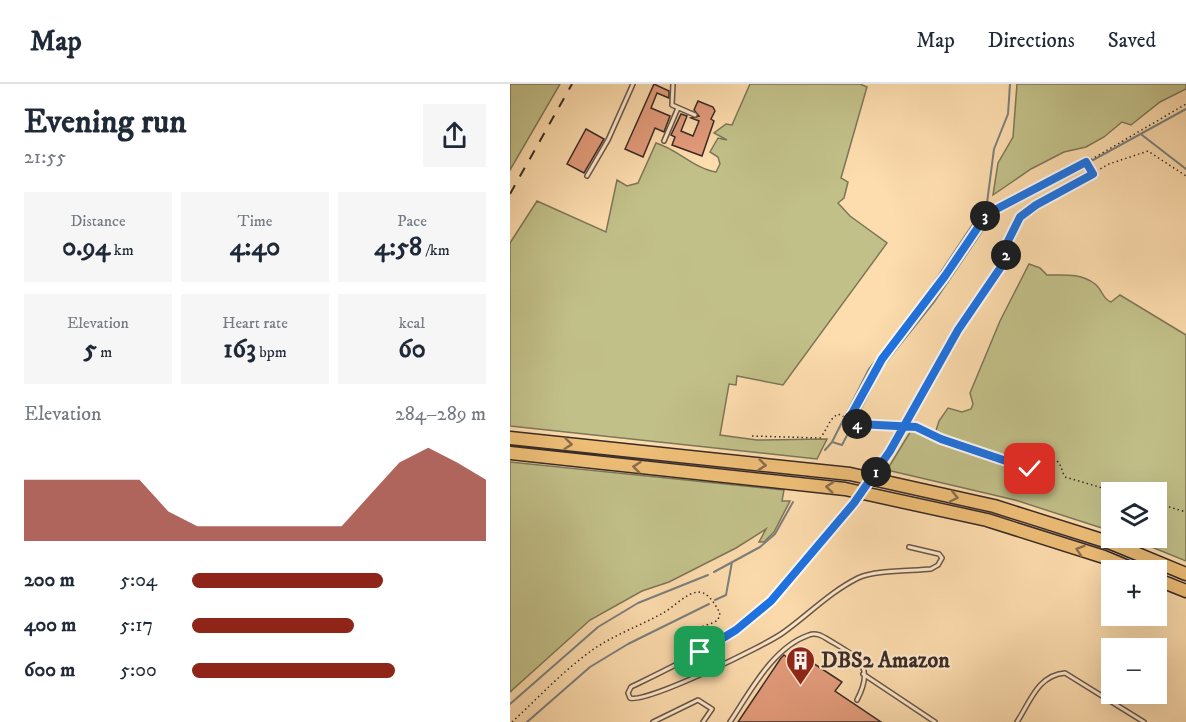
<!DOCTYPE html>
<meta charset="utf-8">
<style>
body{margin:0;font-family:"IM FELL DW Pica",serif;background:#f6f6f7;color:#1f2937;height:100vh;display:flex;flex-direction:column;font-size:22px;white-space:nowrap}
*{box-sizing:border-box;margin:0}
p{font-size:20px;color:#747a83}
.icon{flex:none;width:33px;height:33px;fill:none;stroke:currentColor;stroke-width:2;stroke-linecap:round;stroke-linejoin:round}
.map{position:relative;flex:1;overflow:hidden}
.drawer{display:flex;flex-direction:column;background:#fff;width:510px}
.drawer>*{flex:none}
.tools{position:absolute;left:591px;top:398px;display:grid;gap:12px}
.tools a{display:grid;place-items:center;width:66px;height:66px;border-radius:0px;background:#fff;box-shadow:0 6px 24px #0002;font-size:30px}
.pin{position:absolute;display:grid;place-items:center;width:51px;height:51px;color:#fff;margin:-26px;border-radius:12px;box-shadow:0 3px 9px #0006}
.km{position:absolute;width:30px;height:30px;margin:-15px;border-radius:50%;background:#222;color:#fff;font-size:16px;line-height:30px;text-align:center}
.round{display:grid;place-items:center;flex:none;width:63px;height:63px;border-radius:0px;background:#f6f6f7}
.summary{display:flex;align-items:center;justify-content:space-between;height:102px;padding:0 24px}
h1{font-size:33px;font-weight:700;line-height:45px}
.figures{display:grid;grid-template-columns:repeat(3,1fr);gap:9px;height:102px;padding:6px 24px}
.figures div{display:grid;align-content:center;border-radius:0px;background:#f6f6f7;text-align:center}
.figures b{font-size:26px;font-weight:700}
.figures small{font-size:16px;font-weight:400}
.figures p{font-size:16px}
.chart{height:168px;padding:12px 24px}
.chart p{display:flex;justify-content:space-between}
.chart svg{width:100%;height:108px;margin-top:6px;fill:#8f2418;opacity:.7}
ul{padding:0 24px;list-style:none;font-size:20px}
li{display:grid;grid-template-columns:96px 72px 1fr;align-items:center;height:45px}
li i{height:15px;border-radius:8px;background:#8f2418}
header{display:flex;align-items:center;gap:36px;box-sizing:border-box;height:84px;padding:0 30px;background:#fff;border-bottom:2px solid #e0e1e3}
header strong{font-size:28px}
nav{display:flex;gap:33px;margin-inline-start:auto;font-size:21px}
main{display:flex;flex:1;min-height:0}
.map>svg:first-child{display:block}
.green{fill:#c2c089;stroke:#7d7658;stroke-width:1.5}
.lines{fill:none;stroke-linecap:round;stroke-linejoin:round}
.stream{stroke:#7a807d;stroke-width:2}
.building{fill:#e39b7b;stroke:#382b27;stroke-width:1.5}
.service-casing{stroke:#695749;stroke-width:6}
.motorway-casing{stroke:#382b27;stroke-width:15}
.path{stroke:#382b27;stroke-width:1.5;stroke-dasharray:1.5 3;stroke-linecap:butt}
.service{stroke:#fee8ca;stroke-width:3}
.motorway{stroke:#eebe77;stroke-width:12}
.rail{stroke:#382b27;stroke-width:2;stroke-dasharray:10 10;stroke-linecap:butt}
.service-bridge-casing{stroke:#695749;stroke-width:6;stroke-linecap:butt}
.service-bridge{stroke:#fee8ca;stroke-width:3}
.oneway{stroke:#8a6d4b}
.route-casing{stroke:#fff;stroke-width:12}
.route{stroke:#1a73e8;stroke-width:8}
.labels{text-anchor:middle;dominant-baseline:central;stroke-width:4.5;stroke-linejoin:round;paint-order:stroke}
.poi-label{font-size:22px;font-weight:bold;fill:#382b27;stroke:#fee8ca;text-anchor:start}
</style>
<header>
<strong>Map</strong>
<nav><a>Map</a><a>Directions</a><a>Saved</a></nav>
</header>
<main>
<section class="drawer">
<div class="summary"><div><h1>Evening run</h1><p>21:55</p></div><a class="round"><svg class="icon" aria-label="share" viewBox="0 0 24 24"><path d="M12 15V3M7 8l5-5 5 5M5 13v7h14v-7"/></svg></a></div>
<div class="figures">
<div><p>Distance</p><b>0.94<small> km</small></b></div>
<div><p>Time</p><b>4:40</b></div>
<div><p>Pace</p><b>4:58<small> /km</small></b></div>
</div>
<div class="figures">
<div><p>Elevation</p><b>5<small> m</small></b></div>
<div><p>Heart rate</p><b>163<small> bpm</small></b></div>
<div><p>kcal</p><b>60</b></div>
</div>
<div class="chart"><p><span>Elevation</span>284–289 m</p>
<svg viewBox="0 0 160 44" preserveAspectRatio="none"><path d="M0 44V19L10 19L20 19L30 19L40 19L50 32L60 38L70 38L80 38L90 38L100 38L110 38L120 25L130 12L140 6L150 12L160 19V44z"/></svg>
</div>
<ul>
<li><b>200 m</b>5:04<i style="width:65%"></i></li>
<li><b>400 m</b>5:17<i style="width:55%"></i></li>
<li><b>600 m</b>5:00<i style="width:69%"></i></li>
</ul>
</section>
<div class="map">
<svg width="676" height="638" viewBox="0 0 676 638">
<rect width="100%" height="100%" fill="#fddcae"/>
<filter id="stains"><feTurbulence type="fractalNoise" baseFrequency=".00333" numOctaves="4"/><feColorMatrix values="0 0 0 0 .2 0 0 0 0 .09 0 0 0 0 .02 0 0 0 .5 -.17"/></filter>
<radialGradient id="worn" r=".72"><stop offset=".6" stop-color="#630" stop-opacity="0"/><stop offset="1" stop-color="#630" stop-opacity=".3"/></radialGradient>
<!-- green -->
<path class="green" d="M0,0H50L0,86Z
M240,0H350L357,3L331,94L338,98L334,114L328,119L340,132L377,159L273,301L227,292L226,301L219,300L210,351L247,356L317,355L307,375L0,342V159L27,117L96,148L107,96L117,102L128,99L146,59C167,65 185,85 206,88L210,80L208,73L200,68L208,54L217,56L204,49L216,40L222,41Z
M507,0H676V5L650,18L621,41L612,38L594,53L576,63L554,68L521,85L483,111L488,79L503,53Z
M519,180L530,184L537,191C554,191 571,189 585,200C593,206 592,215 601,218L610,211L676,251V477L617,453H646V408H602L601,447L505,416L377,386L402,345L423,356L429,337L438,324L452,328L461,325L463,320L460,309L490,237Z
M0,378L274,406L272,417H280L264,448L254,458H249L256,445L226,464L159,498L132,507L80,536L0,608Z"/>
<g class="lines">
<!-- stream -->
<path class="stream" d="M632,51L676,85
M322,358L332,361L373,282L424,218L483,131L676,25
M315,366L322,358L359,285L419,206L477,119L484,65L498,30L500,0
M204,488L250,463L265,450L283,418
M205,516L216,511L222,478
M0,620L88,543L128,519L198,491
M17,638L80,583L118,560L199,520"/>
</g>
<!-- building -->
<path class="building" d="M144,0L159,7V14L147,9L141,24L160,32L154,48L145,44L133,73L115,65Z
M188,17L203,23L205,27L201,35L204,37L192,72L162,61L165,53L161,51L171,30L177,32L171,47L183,52L189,37L181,34L189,32L184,26Z
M76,45L94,55L74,89L57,80Z
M283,566L332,598L325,607L371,638H228L271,574L274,571L278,574Z"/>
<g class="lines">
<defs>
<path id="service" d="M163,0L162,21L185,31
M154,57L168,24
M77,92L98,56L123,0
M320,451C301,473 282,496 262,516C222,555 170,579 121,603L118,609L120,614C135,620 257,561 274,548C299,530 320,508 348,494C365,486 402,487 421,485L428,481L432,474L429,470L399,463
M353,590L425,638
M143,638L188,616L202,625L193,638
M220,638C240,608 263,563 299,551C308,547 316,555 324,559C351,575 364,584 347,616
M507,638C520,618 528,591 555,589L634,638"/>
<path id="motorway" d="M0,354L340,390L484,422L601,459L676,490
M0,369L335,405L477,436L594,473L625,486
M646,495L676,507"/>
</defs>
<!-- service casing -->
<use href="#service" class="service-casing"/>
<!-- motorway casing -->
<use href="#motorway" class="motorway-casing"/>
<!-- path -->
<path class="path" d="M577,78L676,20
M434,275L448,246L495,177L498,157L510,133L526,121L599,80L638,67L676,92
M340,335L348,340L388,342
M401,343L520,385L527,384L539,374C552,376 550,384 555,393L606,408
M242,352L310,354C318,345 318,336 328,330L339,335L372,275L435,192L477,130L576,78L583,90
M646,419L676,428
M2,638C27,615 50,590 77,570C100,552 128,543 153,529C164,523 176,509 188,508C199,508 205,521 210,529L208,536C195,545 165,543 177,568"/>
<!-- service -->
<use href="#service" class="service"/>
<!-- motorway -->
<use href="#motorway" class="motorway"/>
<!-- rail -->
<path class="rail" d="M0,110L62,0"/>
<defs>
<path id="service-bridge" d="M320,451L380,367L430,281"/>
</defs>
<!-- service-bridge casing -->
<use href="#service-bridge" class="service-bridge-casing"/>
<!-- service-bridge -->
<use href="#service-bridge" class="service-bridge"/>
</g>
<!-- one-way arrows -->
<defs><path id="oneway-chevron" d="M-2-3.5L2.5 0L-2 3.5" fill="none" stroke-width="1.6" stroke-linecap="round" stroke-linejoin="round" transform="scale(1.5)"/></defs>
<g class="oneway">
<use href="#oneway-chevron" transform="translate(58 360) rotate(6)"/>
<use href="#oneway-chevron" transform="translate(252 381) rotate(6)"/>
<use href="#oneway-chevron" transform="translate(127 383) rotate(-174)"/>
<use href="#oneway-chevron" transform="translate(320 403) rotate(-174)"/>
<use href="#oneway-chevron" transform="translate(444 413) rotate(12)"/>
<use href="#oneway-chevron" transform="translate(570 466) rotate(-162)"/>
</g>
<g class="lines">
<defs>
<path id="route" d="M190,568L226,546L261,517L344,419L380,367L448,246L495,177L498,157L510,133L526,121L583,90L576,78L477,130L435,192L372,275L339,335L348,340L406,343L431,355L520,385"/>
</defs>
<!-- route casing -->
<use href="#route" class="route-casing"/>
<!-- route -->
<use href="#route" class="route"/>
</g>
<!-- icons -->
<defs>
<symbol id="building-pin" viewBox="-11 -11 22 30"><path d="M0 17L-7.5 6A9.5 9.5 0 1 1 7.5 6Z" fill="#8f2418" stroke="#fee8ca"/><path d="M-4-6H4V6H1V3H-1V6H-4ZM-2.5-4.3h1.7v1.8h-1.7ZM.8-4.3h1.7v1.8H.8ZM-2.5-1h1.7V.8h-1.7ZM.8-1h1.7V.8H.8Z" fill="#fff"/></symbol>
</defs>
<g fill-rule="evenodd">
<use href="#building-pin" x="274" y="560" width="33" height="45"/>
</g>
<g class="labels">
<!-- poi labels -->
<g class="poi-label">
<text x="311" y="576">DBS2 Amazon</text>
</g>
</g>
<rect width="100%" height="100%" filter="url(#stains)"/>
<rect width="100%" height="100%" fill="url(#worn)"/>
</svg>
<div class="tools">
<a><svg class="icon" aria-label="layers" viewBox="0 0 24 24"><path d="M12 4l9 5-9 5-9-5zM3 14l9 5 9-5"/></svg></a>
<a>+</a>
<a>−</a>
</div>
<div class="pin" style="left:190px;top:568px;background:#1e9e55"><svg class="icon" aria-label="arrive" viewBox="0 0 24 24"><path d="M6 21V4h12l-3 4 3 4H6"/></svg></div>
<div class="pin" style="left:520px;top:385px;background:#d93025"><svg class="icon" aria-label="check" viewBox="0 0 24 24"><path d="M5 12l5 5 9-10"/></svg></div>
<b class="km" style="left:366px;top:388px">1</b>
<b class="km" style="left:496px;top:171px">2</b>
<b class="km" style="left:475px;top:132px">3</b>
<b class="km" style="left:347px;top:340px">4</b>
</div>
</main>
